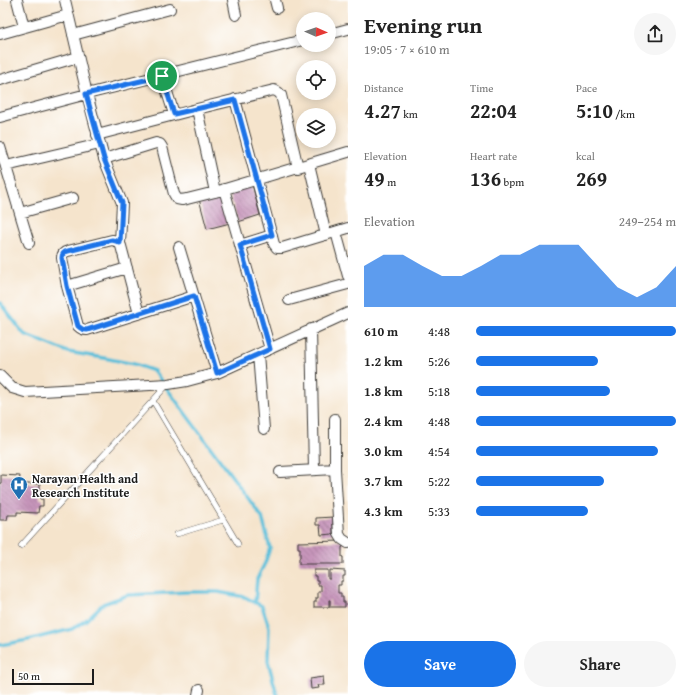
<!DOCTYPE html>
<meta charset="utf-8">
<style>
body{margin:0;font-family:"Gentium Book Plus",serif;background:#f6f6f6;color:#222;height:100vh;display:flex;flex-direction:column;font-size:15px;white-space:nowrap}
*{box-sizing:border-box;margin:0}
p{font-size:13px;color:#767676}
.icon{flex:none;width:22px;height:22px;fill:none;stroke:currentColor;stroke-width:2;stroke-linecap:round;stroke-linejoin:round}
.map{position:relative;flex:1;overflow:hidden}
.drawer{display:flex;flex-direction:column;background:#fff;width:344px}
.drawer>*{flex:none}
.needle{width:26px;rotate:92deg}
.fabs{position:absolute;left:296px;top:12px;display:grid;gap:8px}
.fabs a{display:grid;place-items:center;width:40px;height:40px;border-radius:50%;background:#fff;box-shadow:0 2px 10px #0003;font-size:20px}
.scale{position:absolute;left:12px;bottom:10px;width:82px;box-sizing:border-box;padding-left:4px;border:2px solid #1c1c1c;border-top:0;font-size:11px;line-height:14px;white-space:nowrap;color:#1c1c1c;-webkit-text-stroke:3px #fff;paint-order:stroke}
.pin{position:absolute;display:grid;place-items:center;width:34px;height:34px;color:#fff;margin:-17px;border:2px solid #fff;border-radius:50%;box-shadow:0 1px 4px #0007}
.round{display:grid;place-items:center;flex:none;width:42px;height:42px;border-radius:21px;background:#f6f6f6}
.summary{display:flex;align-items:center;justify-content:space-between;height:68px;padding:0 16px}
h1{font-size:22px;font-weight:700;line-height:30px}
.figures{display:grid;grid-template-columns:repeat(3,1fr);gap:6px;height:68px;padding:4px 16px}
.figures div{display:grid;align-content:center}
.figures b{font-size:20px;font-weight:700}
.figures small{font-size:11px;font-weight:400}
.figures p{font-size:11px}
.chart{height:112px;padding:8px 16px}
.chart p{display:flex;justify-content:space-between}
.chart svg{width:100%;height:72px;margin-top:4px;fill:#1a73e8;opacity:.7}
.action{display:flex;gap:8px;margin-top:auto;padding:8px 16px}
.action a{flex:1;height:46px;border-radius:24px;background:#1a73e8;color:#fff;font-size:16px;font-weight:700;line-height:46px;text-align:center}
.action a+a{background:#f6f6f6;color:#222}
ul{padding:0 16px;list-style:none;font-size:13px}
li{display:grid;grid-template-columns:64px 48px 1fr;align-items:center;height:30px}
li i{height:10px;border-radius:5px;background:#1a73e8}
main{display:flex;flex:1;min-height:0}
.map>svg:first-child{display:block}
.lines{fill:none;stroke-linecap:round;stroke-linejoin:round}
.stream{stroke:#5cbfda;stroke-width:3.5}
.building{fill:url(#building-back-hatch)}
.service-casing{stroke:#3d3a36;stroke-width:6}
.minor-casing{stroke:#3d3a36;stroke-width:12}
.service{stroke:#fff;stroke-width:5}
.minor{stroke:#fff;stroke-width:10}
.route-casing{stroke:#fff;stroke-width:8}
.route{stroke:#1a73e8;stroke-width:5}
.labels{text-anchor:middle;dominant-baseline:central;stroke-width:3;stroke-linejoin:round;paint-order:stroke}
.poi-label{font-size:12px;font-weight:bold;fill:#1c1c1c;stroke:#fff;text-anchor:start}
</style>
<main>
<div class="map">
<svg width="348" height="695" viewBox="0 0 348 695">
<defs>
<pattern id="building-back-hatch" width="6" height="6" patternUnits="userSpaceOnUse"><rect width="6" height="6" fill="#c795bb"/><path d="M-1 5l2 2M0 0l6 6M5-1l2 2" fill="none" stroke="#a17997"/></pattern>
</defs>
<rect width="100%" height="100%" fill="#fff"/>
<filter id="ink" filterUnits="userSpaceOnUse"><feTurbulence type="fractalNoise" baseFrequency=".025" numOctaves="2"/><feDisplacementMap in="SourceGraphic" scale="8" xChannelSelector="R" yChannelSelector="G"/><feConvolveMatrix kernelMatrix="1 2 1 2 8 2 1 2 1" color-interpolation-filters="sRGB"/></filter>
<filter id="wash" filterUnits="userSpaceOnUse"><feTurbulence type="fractalNoise" baseFrequency=".012" numOctaves="4" result="noise"/><feDisplacementMap in="SourceGraphic" scale="16" xChannelSelector="R" yChannelSelector="G"/><feGaussianBlur stdDeviation="0.9" result="paint"/><feColorMatrix in="noise" values="0 0 0 0 0 0 0 0 0 0 0 0 0 0 0 0 0 1.4 0 .05"/><feComposite in="paint" operator="in"/></filter>
<g filter="url(#wash)">
<rect width="100%" height="100%" fill="#f5e4cc"/>
<g class="lines">
<!-- stream -->
<path class="stream" d="M0,303L24,334L68,352L104,358L134,364L154,371L262,517L270,548L265,563L257,579L255,603
M0,645L28,640L72,629L86,620L103,604L128,595L187,592H218L245,597L262,606L269,627L268,661L277,695"/>
</g>
<g id="blocks">
<!-- building -->
<path class="building" d="M252,184L260,215L238,222L229,191Z
M221,193L230,223L207,229L199,199Z
M1,475L20,476L19,484H40V499H43V506H39L38,513L17,512V515H8L7,520H0V483H1Z
M333,517V534L321,535L320,525H316V518Z
M343,541V547H342V557H343V564H299V558H300V548H298V542Z
M314,570H328V579H330V570L345,571V576H343V581H341V585H338V593H341V597H343V602H345V607H330V600H329V607H314V602H316V598H318V592H321V585H318V581H316V576H314Z
M324,676L325,685H318L319,688L311,689L310,678Z"/>
</g>
</g>
<g filter="url(#ink)">
<use href="#blocks" fill-opacity="0" stroke="#3d3a36" stroke-width="1"/>
<g class="lines">
<defs>
<path id="service" d="M153,401L238,544
M177,534L223,520
M21,546L168,384"/>
<path id="minor" d="M17,0L24,27
M65,0L87,94L104,159L122,203L120,243
M233,0L236,15
M275,0L277,8
M0,34L68,15
M329,34L348,29
M73,35L170,9
M162,76L174,114
M0,80L78,57
M235,99L274,244L277,248H282L348,228
M197,109L215,192
M0,117L87,94L303,40
M97,135L197,109L274,90L278,92L281,95L298,168
M0,147L29,243
M104,159L156,143L160,144L162,147L174,194L177,199L182,200L187,199L215,192L348,152
M309,164L326,235
M6,166L100,144
M224,189L270,349
M20,213L73,198
M336,232L348,276
M240,245L272,235
M179,247L217,373
M67,286L127,268
M289,300L348,284
M139,314L121,246C119,242 117,241 112,240L68,251C64,252 62,254 62,258L67,286L78,326C81,329 83,330 87,330L194,296
M311,329L314,470
M258,354L264,429
M0,376L12,388L25,392L168,384L187,381L217,373L348,313
M335,419V469L339,534L342,539L348,543
M280,472L335,469
M198,695L199,690"/>
</defs>
<!-- service casing -->
<use href="#service" class="service-casing"/>
<!-- minor casing -->
<use href="#minor" class="minor-casing"/>
<!-- service -->
<use href="#service" class="service"/>
<!-- minor -->
<use href="#minor" class="minor"/>
</g>
</g>
<g class="lines" filter="url(#ink)">
<defs>
<path id="route" d="M162,76L174,114L235,100L272,235L240,245L270,349L217,373L194,296L87,330C83,330 81,329 78,326L67,286L62,258C62,254 64,252 68,251L112,240L116,241L120,243L122,203L104,159L86,94Z"/>
</defs>
<!-- route casing -->
<use href="#route" class="route-casing"/>
<!-- route -->
<use href="#route" class="route"/>
</g>
<!-- icons -->
<defs>
<symbol id="hospital-pin" viewBox="-11 -11 22 30"><path d="M0 17L-7.5 6A9.5 9.5 0 1 1 7.5 6Z" fill="#1f6fb2" stroke="#fff"/><path d="M-5-5h3v3.5h4V-5h3V5h-3V1.5h-4V5h-3Z" fill="#fff"/></symbol>
</defs>
<g fill-rule="evenodd">
<use href="#hospital-pin" x="9" y="475" width="20" height="27"/>
</g>
<g class="labels">
<!-- poi labels -->
<g class="poi-label">
<text x="32" y="478">Narayan Health and<tspan x="32" dy="14">Research Institute</tspan></text>
</g>
</g>
</svg>
<div class="fabs">
<a><svg class="needle" viewBox="-14 -14 28 28"><path d="M0-13l5 13h-10z" fill="#e53935"/><path d="M0 13l5-13h-10z" fill="#767676"/></svg></a>
<a><svg class="icon" aria-label="locate" viewBox="0 0 24 24"><circle cx="12" cy="12" r="6"/><path d="M12 2v4M12 18v4M2 12h4M18 12h4"/></svg></a>
<a><svg class="icon" aria-label="layers" viewBox="0 0 24 24"><path d="M12 4l9 5-9 5-9-5zM3 14l9 5 9-5"/></svg></a>
</div>
<div class="scale">50 m</div>
<div class="pin" style="left:162px;top:76px;background:#1e9e55"><svg class="icon" aria-label="arrive" viewBox="0 0 24 24"><path d="M6 21V4h12l-3 4 3 4H6"/></svg></div>
</div>
<section class="drawer">
<div class="summary"><div><h1>Evening run</h1><p>19:05 · 7 × 610 m</p></div><a class="round"><svg class="icon" aria-label="share" viewBox="0 0 24 24"><path d="M12 15V3M7 8l5-5 5 5M5 13v7h14v-7"/></svg></a></div>
<div class="figures">
<div><p>Distance</p><b>4.27<small> km</small></b></div>
<div><p>Time</p><b>22:04</b></div>
<div><p>Pace</p><b>5:10<small> /km</small></b></div>
</div>
<div class="figures">
<div><p>Elevation</p><b>49<small> m</small></b></div>
<div><p>Heart rate</p><b>136<small> bpm</small></b></div>
<div><p>kcal</p><b>269</b></div>
</div>
<div class="chart"><p><span>Elevation</span>249–254 m</p>
<svg viewBox="0 0 160 44" preserveAspectRatio="none"><path d="M0 44V19L10 12L20 12L30 19L40 25L50 25L60 19L70 12L80 12L90 6L100 6L110 6L120 19L130 32L140 38L150 32L160 19V44z"/></svg>
</div>
<ul>
<li><b>610 m</b>4:48<i style="width:100%"></i></li>
<li><b>1.2 km</b>5:26<i style="width:61%"></i></li>
<li><b>1.8 km</b>5:18<i style="width:67%"></i></li>
<li><b>2.4 km</b>4:48<i style="width:100%"></i></li>
<li><b>3.0 km</b>4:54<i style="width:91%"></i></li>
<li><b>3.7 km</b>5:22<i style="width:64%"></i></li>
<li><b>4.3 km</b>5:33<i style="width:56%"></i></li>
</ul>
<div class="action"><a>Save</a><a>Share</a></div>
</section>
</main>
